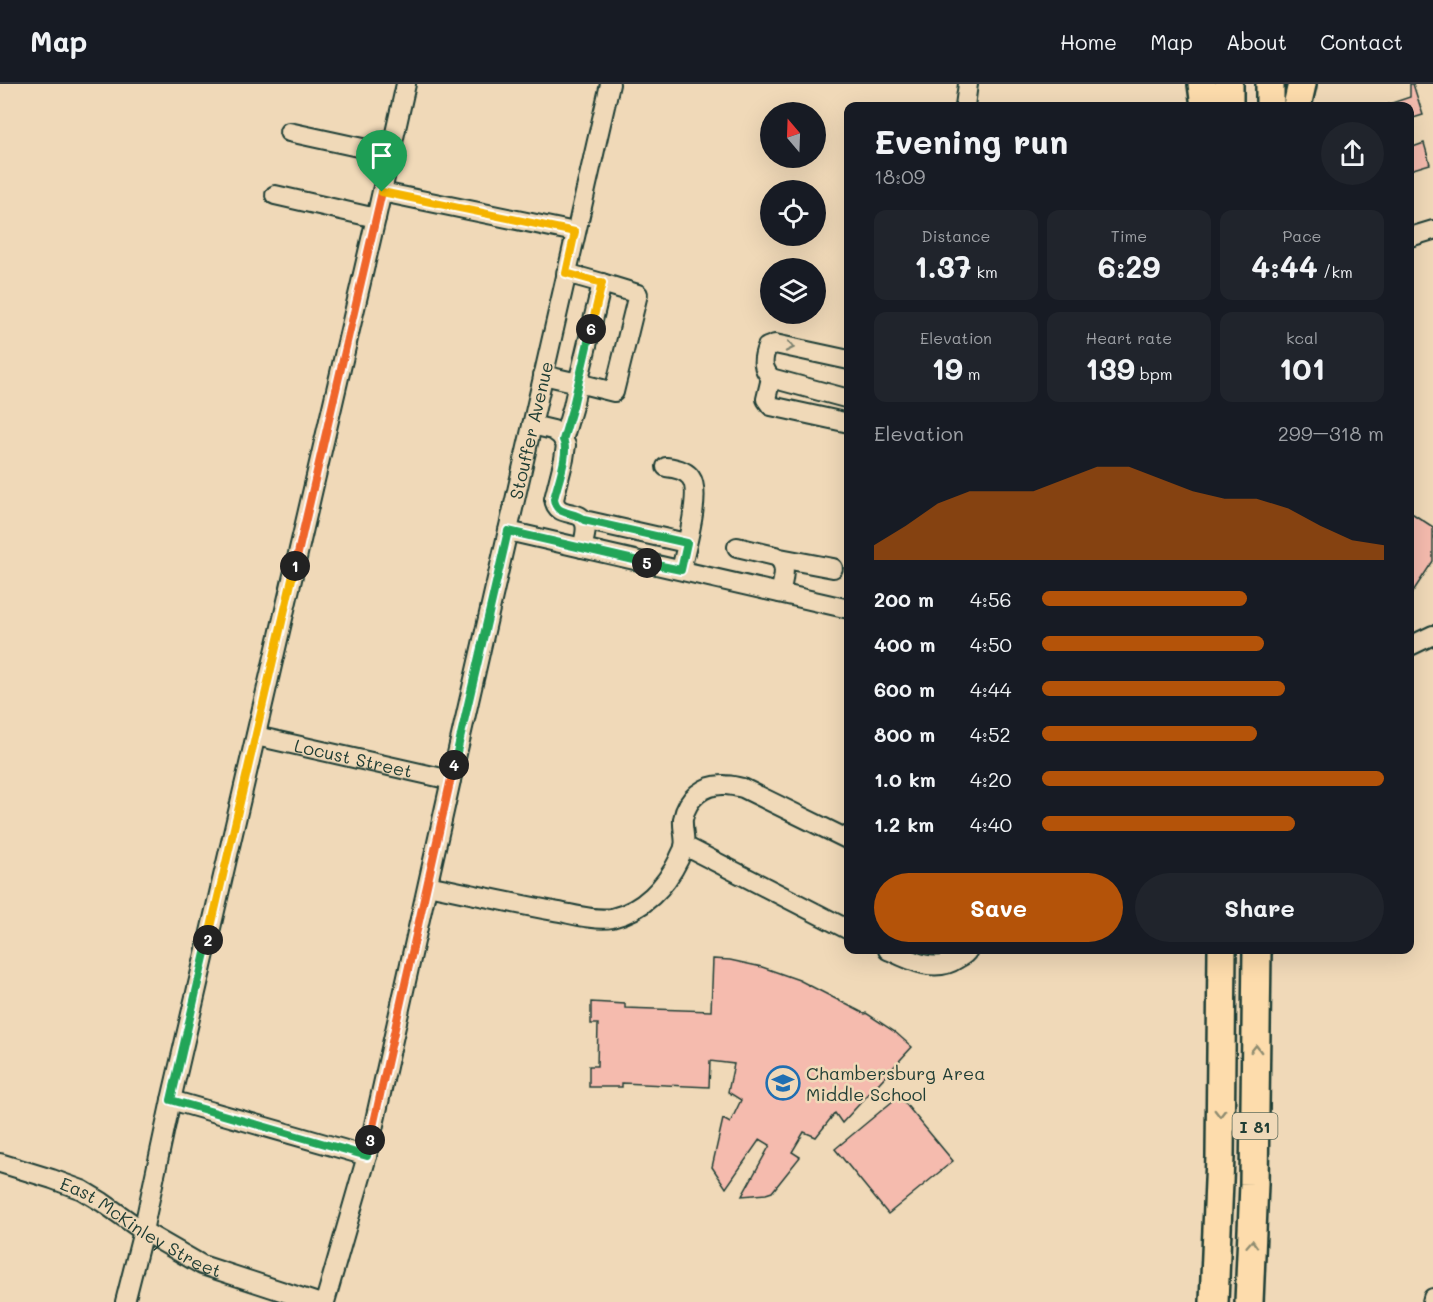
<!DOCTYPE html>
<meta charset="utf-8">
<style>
body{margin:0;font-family:Mali,sans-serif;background:#20242c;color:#f1f3f6;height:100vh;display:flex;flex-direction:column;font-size:22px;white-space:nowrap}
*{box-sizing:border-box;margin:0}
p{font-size:20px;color:#9ea1a6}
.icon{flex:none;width:33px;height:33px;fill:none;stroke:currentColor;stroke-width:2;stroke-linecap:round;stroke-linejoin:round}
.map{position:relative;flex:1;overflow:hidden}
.details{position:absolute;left:844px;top:18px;width:570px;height:852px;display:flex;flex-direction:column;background:#171b24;border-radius:12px;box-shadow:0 6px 24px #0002}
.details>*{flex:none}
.needle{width:39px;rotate:341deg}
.fabs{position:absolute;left:760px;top:18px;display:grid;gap:12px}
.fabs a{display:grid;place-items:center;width:66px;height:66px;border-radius:50%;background:#171b24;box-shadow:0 6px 24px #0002;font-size:30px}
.pin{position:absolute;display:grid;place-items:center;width:51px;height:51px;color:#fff;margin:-62px -26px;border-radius:50% 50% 50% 0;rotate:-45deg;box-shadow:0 0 6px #0007}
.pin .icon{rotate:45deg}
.km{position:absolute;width:30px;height:30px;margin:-15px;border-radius:50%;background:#222;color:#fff;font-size:16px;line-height:30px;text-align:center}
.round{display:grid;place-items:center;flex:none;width:63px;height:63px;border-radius:32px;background:#20242c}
.headline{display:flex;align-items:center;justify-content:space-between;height:102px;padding:0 30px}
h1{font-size:33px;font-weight:700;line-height:45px}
.metrics{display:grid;grid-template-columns:repeat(3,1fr);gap:9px;height:102px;padding:6px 30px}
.metrics div{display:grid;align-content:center;border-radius:12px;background:#20242c;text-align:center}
.metrics b{font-size:30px;font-weight:700}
.metrics small{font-size:16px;font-weight:400}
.metrics p{font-size:16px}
.chart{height:168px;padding:12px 30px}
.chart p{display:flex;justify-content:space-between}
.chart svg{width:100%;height:108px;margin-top:6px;fill:#b45309;opacity:.7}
.button{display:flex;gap:12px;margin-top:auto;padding:12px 30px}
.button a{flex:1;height:69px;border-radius:36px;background:#b45309;color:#fff;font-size:24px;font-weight:700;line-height:69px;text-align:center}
.button a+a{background:#20242c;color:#f1f3f6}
ul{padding:0 30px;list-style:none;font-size:20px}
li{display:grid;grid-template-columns:96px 72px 1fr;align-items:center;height:45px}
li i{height:15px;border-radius:8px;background:#b45309}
header{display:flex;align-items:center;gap:36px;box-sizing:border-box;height:84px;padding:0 30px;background:#171b24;border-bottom:2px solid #363941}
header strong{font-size:28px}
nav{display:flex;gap:33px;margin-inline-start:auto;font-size:21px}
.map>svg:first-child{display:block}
.building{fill:#f5bbae;stroke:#1f3d34;stroke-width:1.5}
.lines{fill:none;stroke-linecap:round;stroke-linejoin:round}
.minor-casing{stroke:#1f3d34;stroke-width:22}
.highway-casing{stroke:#1f3d34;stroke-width:32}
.minor{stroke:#f0d9b8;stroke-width:18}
.highway{stroke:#fddcac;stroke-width:27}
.oneway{stroke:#7d836f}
.oneway2{stroke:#8e8c70}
.split-1-casing{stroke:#fff;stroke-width:12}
.split-2-casing{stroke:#fff;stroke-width:12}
.split-3-casing{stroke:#fff;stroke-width:12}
.split-4-casing{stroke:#fff;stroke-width:12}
.split-5-casing{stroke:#fff;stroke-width:12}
.split-6-casing{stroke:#fff;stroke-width:12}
.split-7-casing{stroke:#fff;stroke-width:12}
.split-1{stroke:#f0652b;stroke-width:8}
.split-2{stroke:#f5b400;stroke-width:8}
.split-3{stroke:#22a559;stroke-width:8}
.split-4{stroke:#f0652b;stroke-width:8}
.split-5{stroke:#22a559;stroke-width:8}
.split-6{stroke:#22a559;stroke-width:8}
.split-7{stroke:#f5b400;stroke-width:8}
.labels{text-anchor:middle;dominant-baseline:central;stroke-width:5;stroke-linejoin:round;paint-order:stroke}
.shield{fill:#f0d9b8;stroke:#5e6c5c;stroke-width:1.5}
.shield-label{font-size:16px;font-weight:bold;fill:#1f3d34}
.street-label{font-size:18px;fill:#1f3d34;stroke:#f0d9b8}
.poi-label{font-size:18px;fill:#1f3d34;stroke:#f0d9b8;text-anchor:start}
</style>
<header>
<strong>Map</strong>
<nav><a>Home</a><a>Map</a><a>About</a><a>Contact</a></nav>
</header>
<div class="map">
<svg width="1433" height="1218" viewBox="0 0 1433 1218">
<rect width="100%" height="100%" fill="#f0d9b8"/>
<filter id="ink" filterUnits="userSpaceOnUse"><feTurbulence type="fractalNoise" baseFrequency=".0167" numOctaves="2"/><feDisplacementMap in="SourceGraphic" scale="12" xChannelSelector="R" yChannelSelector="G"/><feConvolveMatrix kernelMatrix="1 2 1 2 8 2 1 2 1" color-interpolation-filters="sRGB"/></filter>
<g filter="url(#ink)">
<!-- building -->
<path class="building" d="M1410,0H1413L1423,31L1410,35V22H1389V20L1410,13Z
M1424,59L1430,80L1410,86V64Z
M1410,428L1433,443V477L1410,512Z
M713,875L730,876L762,883L799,896L865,930L866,929L895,948L912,963L842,1039L835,1029L816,1053L804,1048L792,1068L800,1073L772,1108L766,1110L742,1112L770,1061L760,1055L726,1104L712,1083L723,1035L730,1039L741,1016L728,1008L734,980L710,977L709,1003L622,999V1003H589V982H597L598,940H591V918L625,920V924L711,927Z
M899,1012L953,1077L888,1130L835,1065Z"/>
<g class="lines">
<defs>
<g id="minor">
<path d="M965,22L968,0"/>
<path d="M289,48L390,70"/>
<path d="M382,108L575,148"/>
<path d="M275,111L376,134"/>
<path d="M1410,153L1433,146"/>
<path d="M849,276L775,260L767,263C762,276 762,284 771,294L849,315"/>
<path d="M543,291L578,299L602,199L566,189"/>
<path d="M771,294L766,315L771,322L849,339"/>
<path d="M532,341L553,346L561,352L566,361L564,375L554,415C557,436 581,423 585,440C587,447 584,456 582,464"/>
<path d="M563,356L573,322L578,299L614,308L638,210L602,199"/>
<path d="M666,383C675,384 686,386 691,394C702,409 685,467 681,486"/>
<path d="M584,436L686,459"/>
<path d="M508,447L849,525"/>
<path d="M737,463L775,472C789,479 783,496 780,509"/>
<path d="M780,474L833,484"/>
<path d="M1410,562L1433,551"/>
<path id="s1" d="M256,652L451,696"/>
<path d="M685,762L849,846"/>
<path d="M428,801C470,810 511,819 554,827C572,830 594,837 612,834C643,827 666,802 679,775C680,771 684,766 684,762C686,756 682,744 683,735C687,714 704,700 725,701C731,701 737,703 743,704L849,756"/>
<path d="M888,866C909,876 935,890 957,875C962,872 965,871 968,866"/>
<path d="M171,1016L367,1072"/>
<path id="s2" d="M0,1079L52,1095L82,1106L102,1118L143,1147L202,1181L315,1218"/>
<path d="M125,1218L143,1147L171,1016L376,134L406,0"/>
<path id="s3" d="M325,1218L367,1072L451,696L610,0"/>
<path d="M1432,1218L1433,1214"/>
</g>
<path id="highway" d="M1202,0L1205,22
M1229,0V22
M1270,22V0
M1297,22L1302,0
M1214,1218L1220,1073L1222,866
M1249,1218L1254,1100L1257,866"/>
</defs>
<!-- minor casing -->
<use href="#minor" class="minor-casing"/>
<!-- highway casing -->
<use href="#highway" class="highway-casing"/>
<!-- minor -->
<use href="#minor" class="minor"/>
<!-- highway -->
<use href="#highway" class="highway"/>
</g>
<!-- one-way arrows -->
<defs><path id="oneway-chevron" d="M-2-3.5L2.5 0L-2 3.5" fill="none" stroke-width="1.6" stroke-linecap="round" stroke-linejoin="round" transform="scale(1.5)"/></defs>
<use class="oneway" href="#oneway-chevron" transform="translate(790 263) rotate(12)"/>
<g class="oneway2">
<use href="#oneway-chevron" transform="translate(1256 965) rotate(-89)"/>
<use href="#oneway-chevron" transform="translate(1220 1029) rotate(90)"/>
<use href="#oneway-chevron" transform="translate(1252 1160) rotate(-87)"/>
</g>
</g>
<g class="lines" filter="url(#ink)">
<defs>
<path id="split-1" d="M295,482L382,108"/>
<path id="split-2" d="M208,856L295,482"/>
<path id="split-3" d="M208,856L171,1016L367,1072L370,1056"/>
<path id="split-4" d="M370,1056L454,681"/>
<path id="split-5" d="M454,681L508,447L647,479"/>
<path id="split-6" d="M591,245L573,322L563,356C570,368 557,401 554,415C556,433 574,426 584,436L687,459L681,486L647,479"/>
<path id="split-7" d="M382,108L575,148L566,189L602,199L591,245"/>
</defs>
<!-- split-1 casing -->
<use href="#split-1" class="split-1-casing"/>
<!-- split-2 casing -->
<use href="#split-2" class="split-2-casing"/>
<!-- split-3 casing -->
<use href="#split-3" class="split-3-casing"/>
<!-- split-4 casing -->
<use href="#split-4" class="split-4-casing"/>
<!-- split-5 casing -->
<use href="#split-5" class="split-5-casing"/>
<!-- split-6 casing -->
<use href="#split-6" class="split-6-casing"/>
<!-- split-7 casing -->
<use href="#split-7" class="split-7-casing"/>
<!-- split-1 -->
<use href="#split-1" class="split-1"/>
<!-- split-2 -->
<use href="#split-2" class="split-2"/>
<!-- split-3 -->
<use href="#split-3" class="split-3"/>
<!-- split-4 -->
<use href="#split-4" class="split-4"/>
<!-- split-5 -->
<use href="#split-5" class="split-5"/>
<!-- split-6 -->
<use href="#split-6" class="split-6"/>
<!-- split-7 -->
<use href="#split-7" class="split-7"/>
</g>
<!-- icons -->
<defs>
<symbol id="school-ring" viewBox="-11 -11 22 22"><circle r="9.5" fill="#f0d9b8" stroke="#1f6fb2" stroke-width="1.5"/><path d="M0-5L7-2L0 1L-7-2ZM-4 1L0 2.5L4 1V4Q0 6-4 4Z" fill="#1f6fb2"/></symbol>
</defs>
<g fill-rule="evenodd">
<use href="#school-ring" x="764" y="980" width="38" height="38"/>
</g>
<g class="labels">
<!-- shield labels -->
<rect class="shield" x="1232.5" y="1029" width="45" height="26" rx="4.5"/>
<g class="shield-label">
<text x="1255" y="1042">I 81</text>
</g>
<!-- street labels -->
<g class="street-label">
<text stroke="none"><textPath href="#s3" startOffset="896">Stouffer Avenue</textPath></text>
<text stroke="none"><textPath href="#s1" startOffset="100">Locust Street</textPath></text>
<text stroke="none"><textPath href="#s2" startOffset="156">East McKinley Street</textPath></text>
</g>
<!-- poi labels -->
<g class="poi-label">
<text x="806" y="989">Chambersburg Area<tspan x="806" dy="21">Middle School</tspan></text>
</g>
</g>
</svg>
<div class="fabs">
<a><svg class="needle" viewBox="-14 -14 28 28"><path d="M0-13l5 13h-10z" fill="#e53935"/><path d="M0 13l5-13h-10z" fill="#9ea1a6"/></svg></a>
<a><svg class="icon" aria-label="locate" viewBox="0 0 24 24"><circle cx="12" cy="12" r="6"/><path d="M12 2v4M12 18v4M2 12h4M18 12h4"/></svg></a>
<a><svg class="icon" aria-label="layers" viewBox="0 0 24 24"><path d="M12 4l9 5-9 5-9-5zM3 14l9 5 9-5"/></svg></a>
</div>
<div class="pin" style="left:382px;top:108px;background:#1e9e55"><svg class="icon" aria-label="arrive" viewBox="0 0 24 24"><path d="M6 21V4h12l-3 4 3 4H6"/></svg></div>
<b class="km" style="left:295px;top:482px">1</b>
<b class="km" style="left:208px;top:856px">2</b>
<b class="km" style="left:370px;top:1056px">3</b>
<b class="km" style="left:454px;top:681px">4</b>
<b class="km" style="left:647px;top:479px">5</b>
<b class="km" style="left:591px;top:245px">6</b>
<section class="details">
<div class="headline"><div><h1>Evening run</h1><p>18:09</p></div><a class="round"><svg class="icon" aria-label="share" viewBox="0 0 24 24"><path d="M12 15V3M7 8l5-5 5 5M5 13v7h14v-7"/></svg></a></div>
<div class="metrics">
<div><p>Distance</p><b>1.37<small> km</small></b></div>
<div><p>Time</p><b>6:29</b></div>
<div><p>Pace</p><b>4:44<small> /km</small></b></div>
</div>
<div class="metrics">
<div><p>Elevation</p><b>19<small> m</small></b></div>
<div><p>Heart rate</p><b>139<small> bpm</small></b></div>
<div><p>kcal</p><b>101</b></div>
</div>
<div class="chart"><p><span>Elevation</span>299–318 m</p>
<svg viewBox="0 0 160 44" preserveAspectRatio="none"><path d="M0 44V38L10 30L20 21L30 16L40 16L50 16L60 11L70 6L80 6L90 11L100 16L110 19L120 19L130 23L140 30L150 36L160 38V44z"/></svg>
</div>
<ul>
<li><b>200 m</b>4:56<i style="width:60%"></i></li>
<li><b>400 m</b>4:50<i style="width:65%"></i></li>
<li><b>600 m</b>4:44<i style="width:71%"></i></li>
<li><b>800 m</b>4:52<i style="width:63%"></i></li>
<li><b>1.0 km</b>4:20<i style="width:100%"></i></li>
<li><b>1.2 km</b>4:40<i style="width:74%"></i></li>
</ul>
<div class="button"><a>Save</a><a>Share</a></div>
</section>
</div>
